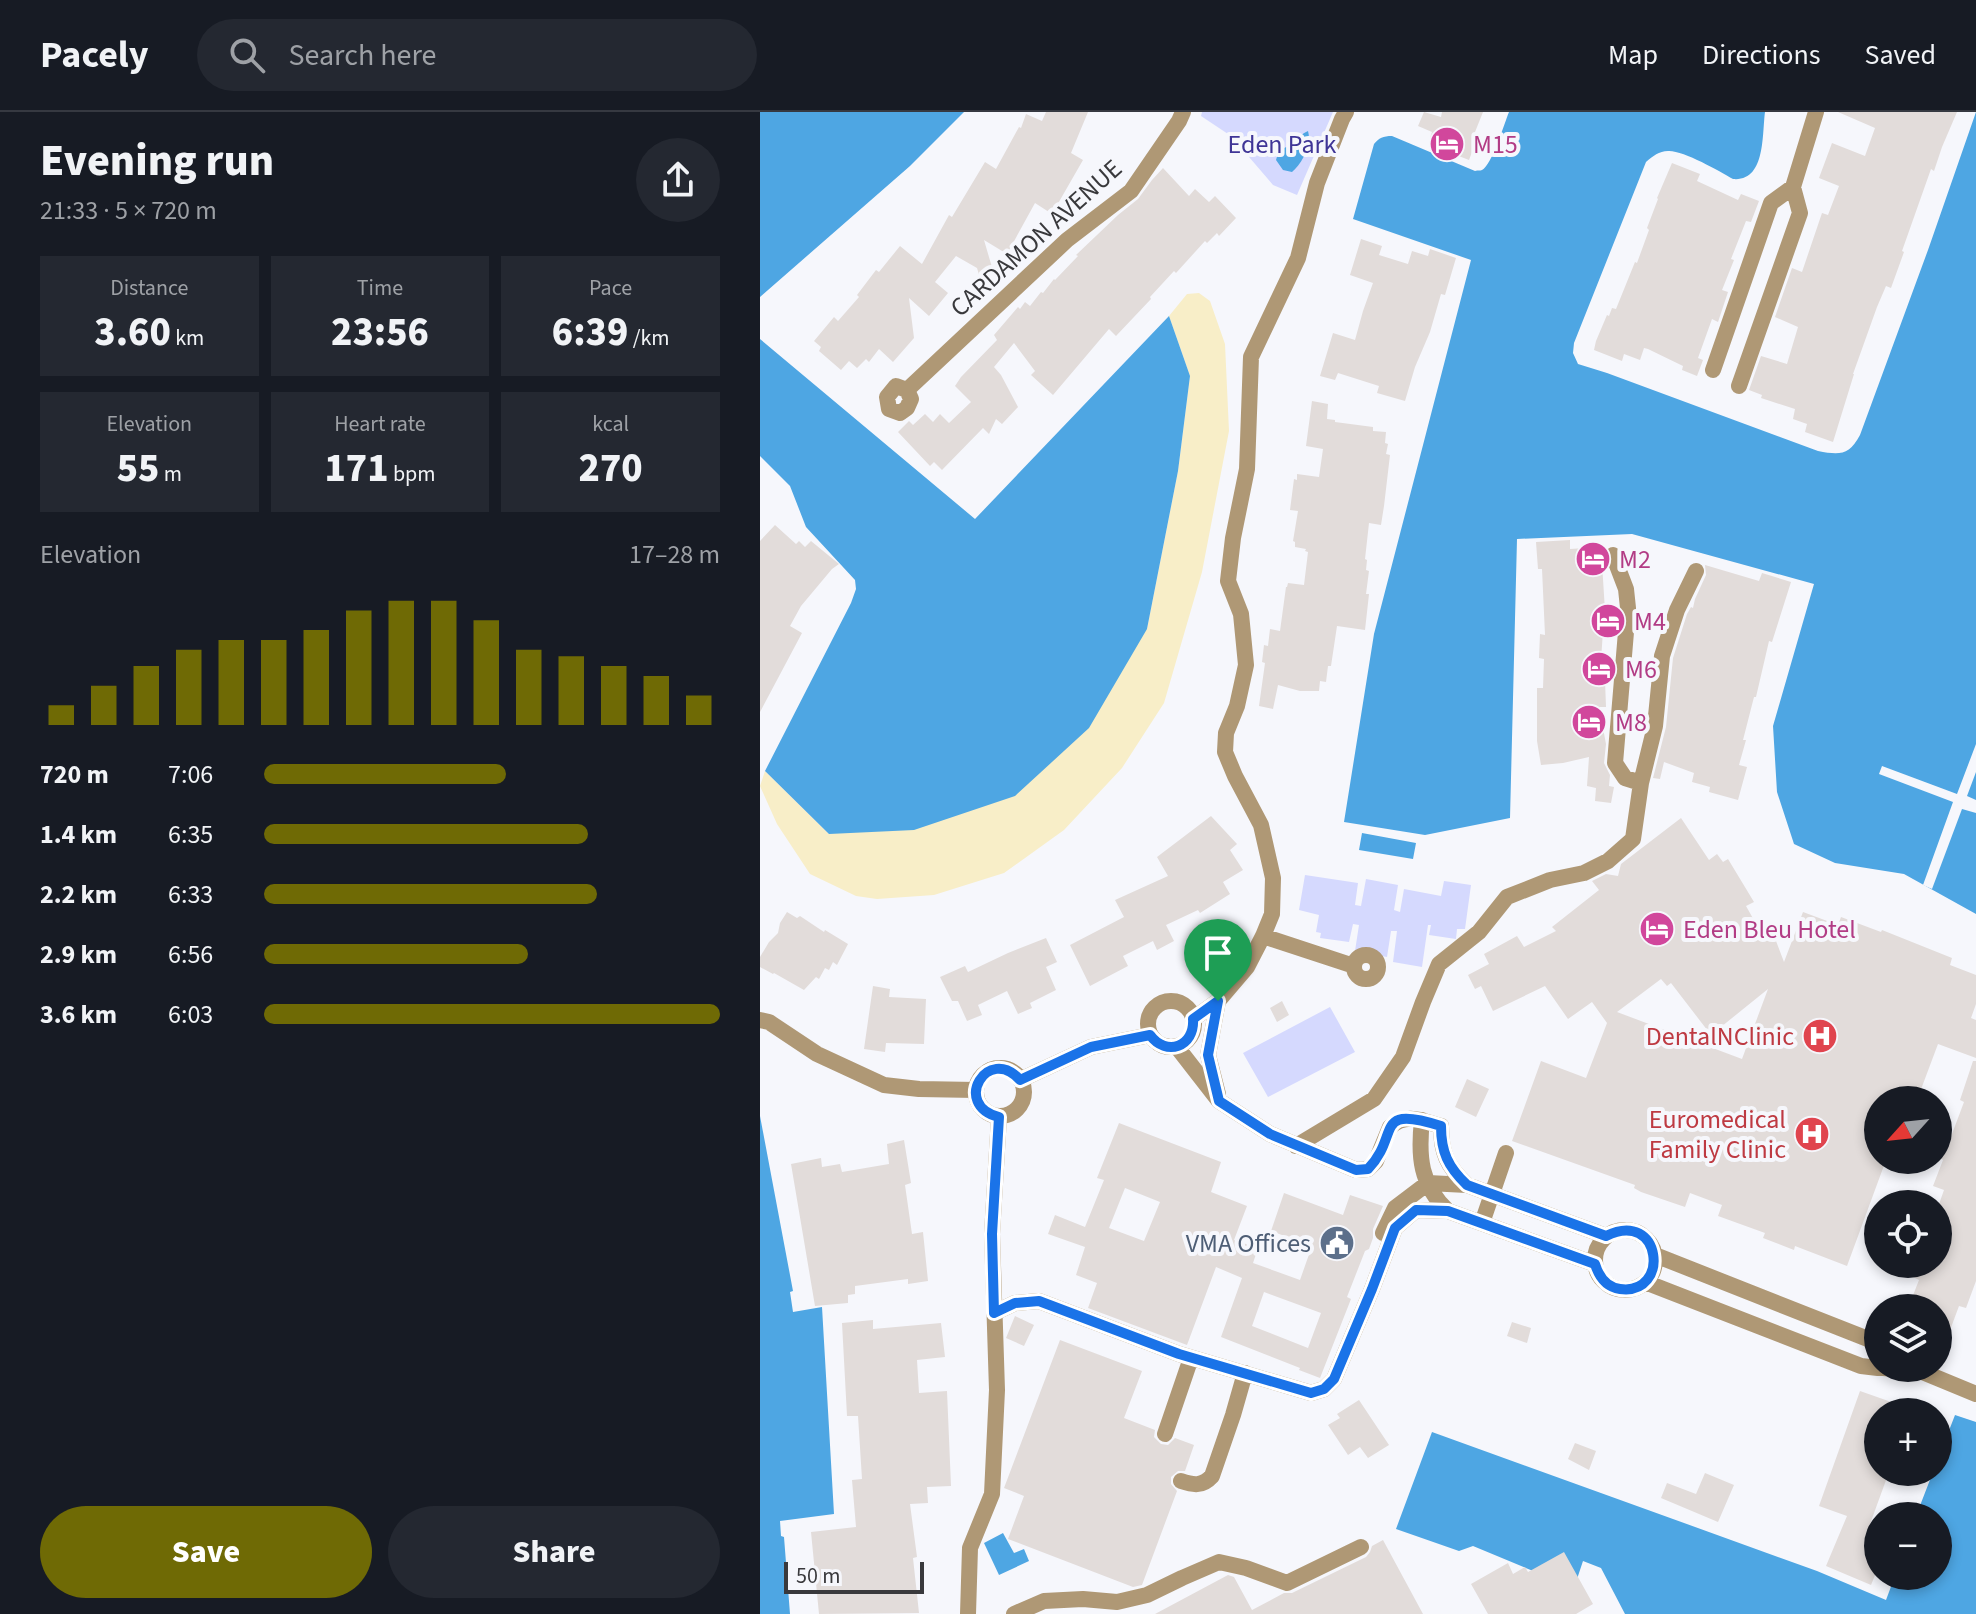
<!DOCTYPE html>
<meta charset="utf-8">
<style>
body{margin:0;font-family:"Source Sans 3",sans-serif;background:#242831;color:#f1f3f6;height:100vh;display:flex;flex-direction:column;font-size:30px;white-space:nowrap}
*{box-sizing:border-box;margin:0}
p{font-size:26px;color:#9ea1a6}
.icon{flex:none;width:44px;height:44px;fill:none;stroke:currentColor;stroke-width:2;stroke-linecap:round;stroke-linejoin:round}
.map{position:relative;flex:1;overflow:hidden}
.details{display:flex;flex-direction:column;background:#171b24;width:760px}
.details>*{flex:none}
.needle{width:52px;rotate:243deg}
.controls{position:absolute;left:1104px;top:974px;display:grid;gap:16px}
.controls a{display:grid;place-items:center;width:88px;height:88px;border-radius:50%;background:#171b24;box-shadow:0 4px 12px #0003;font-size:40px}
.scale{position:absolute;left:24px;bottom:20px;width:140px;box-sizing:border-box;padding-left:8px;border:4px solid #39393c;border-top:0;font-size:22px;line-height:28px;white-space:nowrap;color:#39393c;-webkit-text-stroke:6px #f6f7fc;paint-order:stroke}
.pin{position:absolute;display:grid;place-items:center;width:68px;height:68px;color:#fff;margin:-82px -34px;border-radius:50% 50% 50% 0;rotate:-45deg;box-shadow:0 0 8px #0007}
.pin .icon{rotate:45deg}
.round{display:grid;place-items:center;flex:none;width:84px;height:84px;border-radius:42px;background:#242831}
.head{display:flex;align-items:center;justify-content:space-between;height:136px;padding:0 40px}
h1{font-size:44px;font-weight:800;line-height:60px}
.stats{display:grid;grid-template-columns:repeat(3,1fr);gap:12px;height:136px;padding:8px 40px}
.stats div{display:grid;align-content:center;border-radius:0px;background:#242831;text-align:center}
.stats b{font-size:40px;font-weight:800}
.stats small{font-size:22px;font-weight:400}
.stats p{font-size:22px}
.chart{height:224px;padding:16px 40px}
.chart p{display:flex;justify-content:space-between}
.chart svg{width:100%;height:144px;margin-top:8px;stroke:#6f6a05;stroke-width:6}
.cta{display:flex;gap:16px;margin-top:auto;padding:16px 40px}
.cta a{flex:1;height:92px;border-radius:48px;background:#6f6a05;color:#fff;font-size:32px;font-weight:800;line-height:92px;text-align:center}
.cta a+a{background:#242831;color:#f1f3f6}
ul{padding:0 40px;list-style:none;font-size:26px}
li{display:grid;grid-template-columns:128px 96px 1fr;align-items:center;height:60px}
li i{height:20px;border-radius:10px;background:#6f6a05}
header{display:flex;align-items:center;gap:48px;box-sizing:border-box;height:112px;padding:0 40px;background:#171b24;border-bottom:2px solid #363941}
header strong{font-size:38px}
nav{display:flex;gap:44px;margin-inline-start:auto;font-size:28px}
.search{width:560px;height:72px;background:#242831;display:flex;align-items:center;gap:20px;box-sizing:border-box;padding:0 28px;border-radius:44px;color:#9ea1a6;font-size:30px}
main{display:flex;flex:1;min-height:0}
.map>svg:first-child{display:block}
.green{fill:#d5d9fe}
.sand{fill:#f8eec8}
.water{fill:#4ea6e3}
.pier{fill:#f6f7fc}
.building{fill:#e2dcda;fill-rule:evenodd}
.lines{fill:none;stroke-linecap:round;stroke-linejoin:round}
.street{stroke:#af9875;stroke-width:16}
.route-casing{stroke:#fff;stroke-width:16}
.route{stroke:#1a73e8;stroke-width:10}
.labels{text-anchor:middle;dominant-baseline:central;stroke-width:8;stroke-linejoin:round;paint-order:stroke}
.park-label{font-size:26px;fill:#3f3596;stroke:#f6f7fc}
.hotel-label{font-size:26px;fill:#b23c85;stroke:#f6f7fc;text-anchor:start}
.street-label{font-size:26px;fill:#39393c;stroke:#f6f7fc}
.health-label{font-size:26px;fill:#be3a42;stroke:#f6f7fc;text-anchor:end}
.service-label{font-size:26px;fill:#4e5e75;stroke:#f6f7fc;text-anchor:end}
</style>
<header>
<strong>Pacely</strong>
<div class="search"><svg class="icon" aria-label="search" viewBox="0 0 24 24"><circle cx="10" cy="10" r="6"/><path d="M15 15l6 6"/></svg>Search here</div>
<nav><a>Map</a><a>Directions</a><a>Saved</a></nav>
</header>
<main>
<section class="details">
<div class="head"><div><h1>Evening run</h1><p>21:33 · 5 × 720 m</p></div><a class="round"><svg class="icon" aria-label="share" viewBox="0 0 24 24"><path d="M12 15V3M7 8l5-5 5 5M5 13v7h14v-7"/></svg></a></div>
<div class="stats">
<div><p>Distance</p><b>3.60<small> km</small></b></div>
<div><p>Time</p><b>23:56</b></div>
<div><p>Pace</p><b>6:39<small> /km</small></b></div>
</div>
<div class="stats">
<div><p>Elevation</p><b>55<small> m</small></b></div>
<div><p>Heart rate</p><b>171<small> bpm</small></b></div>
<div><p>kcal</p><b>270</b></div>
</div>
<div class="chart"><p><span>Elevation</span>17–28 m</p>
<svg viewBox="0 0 160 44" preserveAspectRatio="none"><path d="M5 44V38M15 44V32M25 44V26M35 44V21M45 44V18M55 44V18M65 44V15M75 44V9M85 44V6M95 44V6M105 44V12M115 44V21M125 44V23M135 44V26M145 44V29M155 44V35"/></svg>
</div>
<ul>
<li><b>720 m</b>7:06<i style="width:53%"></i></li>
<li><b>1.4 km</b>6:35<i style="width:71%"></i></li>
<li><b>2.2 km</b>6:33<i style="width:73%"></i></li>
<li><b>2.9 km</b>6:56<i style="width:58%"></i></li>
<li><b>3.6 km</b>6:03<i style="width:100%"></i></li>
</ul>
<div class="cta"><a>Save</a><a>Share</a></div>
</section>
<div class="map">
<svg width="1216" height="1502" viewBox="0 0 1216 1502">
<rect width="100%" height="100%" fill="#f6f7fc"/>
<!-- green -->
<path class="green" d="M442,0H573L537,83L513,73L471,24L441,4Z
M545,763L598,771L595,793L601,794L606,767L638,773L634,798L640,800L644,777L681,784L684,769L711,773L705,817H697L696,827L669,823L671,813H668L662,855L633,850L637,819H631L627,845L595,839L599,813L593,812L589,830L560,826L561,821L556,820L559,803L539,798Z
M570,895L595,940L508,985L483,941Z"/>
<!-- sand -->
<path class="sand" d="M439,181L450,189L465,232L469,319L442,460L404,591L362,656L304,718L244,761L174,783L117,787L96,784L50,762L17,712L0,674L5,659L69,722L387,517L418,359L430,264L409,204L427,182Z"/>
<!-- water -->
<path class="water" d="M0,0H204L150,54L0,185Z
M749,0H1005C1002,22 1006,70 973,67C959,59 923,38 908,39C899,39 893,44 886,50L814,231L813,241L818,252L847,261L1058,339C1079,343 1089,344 1100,323L1168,138L1216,0V802L1144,762L1075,751L1034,732L1017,680L1013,614L1054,472L872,422L757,427L750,706L665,723L584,710L614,522L711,148L593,107L614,32C619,26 623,24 632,24L715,59C718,58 720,59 722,58C732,53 744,12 749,0Z
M548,19C552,32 542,52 532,60L523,58L516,48L519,38C535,33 534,26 548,19Z
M409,204L430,264L418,359L387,517L329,616L255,684L154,718L69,722L5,659L91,491L96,477L95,468L46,415L30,374L0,344V227L215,407Z
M602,721L656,731L653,747L599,738Z
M0,1004L33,1179L30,1180L33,1200L62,1195L74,1402L20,1409L21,1424L24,1425L30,1502H0Z
M1195,1303L1216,1310V1502H865L841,1456L823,1449L814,1476L713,1434L699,1439L636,1417L672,1320L1057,1459L1126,1488L1135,1464H1178V1404H1156L1173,1360H1178V1347Z
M243,1421L254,1441L264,1437L269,1449L239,1463L224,1431Z"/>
<!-- pier -->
<path class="pier" d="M1216,632V660L1207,684L1216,688V701L1202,697L1172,777L1163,773L1193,690L1119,662L1122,654L1197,682Z"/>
<!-- building -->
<path class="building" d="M286,0H328L311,41L323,48L292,102L275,91L247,142L224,128L236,169L222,173L217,156L196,144L175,170L188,181L169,204L149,186L154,226L133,250L119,237L109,250L106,247L97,256L89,249L81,258L59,239L61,235L54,229L74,205L78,209L99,185L97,183L116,158L119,160L140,134L162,152L189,103L192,105L225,50L236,57L259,15L261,16L266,2L282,9Z
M664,0L681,5L682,0H723L715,20L719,22L709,48L678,36L680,30L670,26L672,20L658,14Z
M1078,0H1197L1182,35L1174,59L1171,57L1142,139L1144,140L1131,176L1126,174L1117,195L1093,262H1094L1073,330L1045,320L1047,312L1033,307L1035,297L1001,286L1002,283L989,278L1001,244L1027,252L1038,215L1015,205L1032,156L1042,160L1062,101L1068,103L1079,74L1059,66L1072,31L1105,44L1115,16Z
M912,51L940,62L937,69L978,88L981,82L999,89L991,110L986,109L971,147L974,148L962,178L968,180L958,210L952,207L938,246L943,248L937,264L922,258L923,254L888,237L884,236L880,248L864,242L862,249L834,238L836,229L847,203L849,204L852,196L856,197L875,150L877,151L889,118L887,116L898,87L897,86Z
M403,56L429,84L435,77L449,90L455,84L476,106L459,124L457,121L447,131L445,129L416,161L414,159L390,185L391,187L356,224L349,217L293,283L271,263L275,259L254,231L234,255L241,263L258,295L242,312L236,307L229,322L223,316L182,358L174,350L170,354L138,320L149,309L153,313L165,302L173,310L180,302L189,311L211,290L195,274L201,265L237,228L234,223L258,195L260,197L265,190L270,194L281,180L283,181L294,167L295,168L318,144L316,143L358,103L378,87L392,68Z
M601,127L622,134L619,143L648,152L652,139L668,144L670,137L696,146L685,183L681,182L670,220L655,255L645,289L617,281L619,274L578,261L575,268L560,264L573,221L595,228L603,199L613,171L590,163Z
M552,289L568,292L567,307L575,308V310L613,315V319L626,320L625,331L628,332L626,342L630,343L624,394L621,413L609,411L605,447L607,448L606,458L609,459L606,482H609L605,518L577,514L571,554H568L566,570L560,569L559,579H540L518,573L513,597L499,594L505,551L502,550L504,533L508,534L510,517L520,519L526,475H527L528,471L544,473L548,440L545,439L546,437L535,435V430L533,429L538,399L530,398L534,367L537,368V362L559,365L563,337L546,334Z
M15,413L36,432L39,429L45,435L51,429L79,452L72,457L41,494L30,514L42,521L0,600V429Z
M810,428V437L841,435L845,499H857L855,520L843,519L841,548L852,549L851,568H845L846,595H839L846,632L844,651L850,663L849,674L854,675L851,691L835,689L836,676L827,674L829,645L803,651L781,653L777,629V576H783L784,547L779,546L780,522L785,523L782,457H778L776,430Z
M945,453L999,469L1002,461L1031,470L1012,530L1009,529L996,585H994L983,628H986L979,653L987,655L978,688L949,680L950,675L932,670L934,661L904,650L900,667L893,666L906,615L913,546L927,502L931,495L933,496L935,487L946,463Z
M451,704L477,732L470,738L483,758L463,770L470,782L440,801L438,798L406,813L414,829L397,838L393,829L363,844L368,854L330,874L310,833L364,805L355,788L408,764L397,745Z
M921,706L949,748L957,742L963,750L968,747L994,790L986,794L1004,826L1013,821L1024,850L1043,800L1078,813L1081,805L1121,820L1122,818L1192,846L1190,853L1216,863V892L1211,906L1216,908V946L1178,932L1157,988H1118V1048H1126L1087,1154L1035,1134L1034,1138L1003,1126L1005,1121L958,1104L962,1093L930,1081L925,1095L881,1080L874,1076L875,1073L752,1029L781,949L826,966L847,911L832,890L808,907L785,874L733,899L721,874L715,877L708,863L729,852L724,842L757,824L764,835L796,819L792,815L839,778L832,769L846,762L858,764L861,752ZM901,867L907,874L911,871L951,923L1008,877L982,947L857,900Z
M27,800L37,806L40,804L64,820L65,818L88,832L77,853L73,850L69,858L65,856L59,867L56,865L44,878L14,861L13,862L0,855V845L9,830L18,821L20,811Z
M286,826L297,850L286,855L296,878L270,891L272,896L258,902L247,879L218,893L222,903L207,909L198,889H192L180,865L205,854L208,860L248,841Z
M113,874L130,877L129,885L166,887L164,932L126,931L125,940L104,937Z
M522,889L529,903L517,910L510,896Z
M1213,949H1216V1169L1206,1196L1199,1194L1180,1245L1178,1244V1196H1148L1159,1168L1153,1165L1157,1152H1178V1095L1184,1078L1173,1074L1183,1048L1180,1046L1186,1029L1189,1030L1204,990L1200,988Z
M707,967L729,977L716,1005L695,995Z
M359,1011L461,1050L451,1080L487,1094L474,1128L498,1136L493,1151L540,1168L552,1134L511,1119L524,1081L583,1103L590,1083L623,1094L613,1117V1126L609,1137L605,1139L587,1185L591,1187L560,1266L539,1258L540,1256L461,1225L482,1166L456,1155L427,1233L328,1196L337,1171L316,1163L325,1135L288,1122L295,1103L325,1115L344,1068L337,1066ZM365,1076L400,1090L384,1129L349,1116ZM504,1180L561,1201L548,1236L492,1214Z
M144,1028L151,1071L145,1073L152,1122L163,1120L168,1169L148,1172V1167L95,1174V1182L88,1183V1191L55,1194L31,1052L61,1046L62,1055L80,1052L82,1060L129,1052L127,1032Z
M255,1204L274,1213L264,1234L246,1226Z
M113,1208V1217L181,1211L185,1245L157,1248L159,1281L187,1279L191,1374L167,1375L168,1391L150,1392L157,1445L153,1446L159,1501L59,1502L51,1420L96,1415L92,1368L102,1367L98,1304H87L82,1211Z
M752,1210L771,1216L767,1231L747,1224Z
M300,1228L382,1259L364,1306L395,1318L394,1325L401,1332L408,1333L415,1326L434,1333L425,1359H418L411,1365V1372L417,1379L382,1473L373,1475L248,1427L264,1384L244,1376Z
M1100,1279L1154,1298V1300H1118V1360H1129L1106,1423L1118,1428V1456L1111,1473L1066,1454L1087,1404L1059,1394Z
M599,1288L629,1333L608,1346L600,1335L588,1343L568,1313L580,1306L577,1302Z
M815,1331L836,1339L829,1358L808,1347Z
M945,1361L974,1373L958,1410L901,1386L907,1371L936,1382Z
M623,1428L663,1502H395L468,1463L474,1465L492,1498L524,1481H532L606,1445L610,1440L612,1434Z
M804,1440L833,1492L816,1502H728L711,1472L748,1451L753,1462L765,1455L768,1460Z"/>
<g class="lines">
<!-- street -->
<path class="street" d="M953,258L1011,91L1033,75L1056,0
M136,274L147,278L151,287L147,296L140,301L129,297L127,285Z
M979,274L1040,101L1033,75
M147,278L307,128L371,79L419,9L423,0
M853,443L866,477L868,496L855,651L865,666L881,671
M503,824L594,854
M594 855a12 12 0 1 1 24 0a12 12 0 1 1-24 0Z
M388 912a23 23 0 1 1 46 0a23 23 0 1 1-46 0Z
M433,907L458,889L487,855L503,824L512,802L513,766L501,713L475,664L465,640L466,621L477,594L486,553L481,502L468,469L473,426L487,357L491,245L538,146L557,71L582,7L586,0
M0,908L9,910L57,942L124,973L159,977L216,978
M417,935L459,989L510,1022L596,1058L608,1057L616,1049L630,1015C646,1000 663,1009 681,1014C681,1041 687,1054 707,1073L846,1124
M216 980a24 24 0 1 1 48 0a24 24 0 1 1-48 0Z
M260,968L331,935L390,923
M458,982L448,943L458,889
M662,1008C658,1044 660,1073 688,1099L835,1152
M536,1034L614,987L643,945L663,890L679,852L719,820L747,785L790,768L824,761L848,749L873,727L881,671L895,614L902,544L917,498L936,459
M722,1111L746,1041
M835 1148a30 30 0 1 1 60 0a30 30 0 1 1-60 0Z
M623,1121L635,1096L668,1071L707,1073
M895,1143L1118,1231
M885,1170L1101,1254L1118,1256
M234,1201L255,1191L279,1189L419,1242L551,1281L564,1277L574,1267L612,1177L635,1116L656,1098L688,1099
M1123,1256L1158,1259
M1153,1256L1216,1282
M405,1322L431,1246
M421,1369C433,1373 442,1375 452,1364L473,1303L485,1261
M208,1502L210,1436L232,1382L237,1278L232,1122L239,1005
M254,1502L284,1489L323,1487L357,1490L387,1483L422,1466L459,1450L486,1456L527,1471L601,1435"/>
</g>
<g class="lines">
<defs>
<path id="route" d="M458,889L448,943L459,989L510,1022L596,1058L608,1057C641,1023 612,992 681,1014C681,1040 688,1055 707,1073L846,1124C902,1096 911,1184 860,1177C846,1175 839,1165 835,1152L688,1099L656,1098L635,1116L612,1177L574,1267L564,1277L551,1281L419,1242L279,1189L255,1191L234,1201L232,1122L239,1005C191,993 228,932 260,968L331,935L390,923C406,945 435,935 433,907Z"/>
</defs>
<!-- route casing -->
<use href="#route" class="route-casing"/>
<!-- route -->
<use href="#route" class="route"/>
</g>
<!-- icons -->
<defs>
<symbol id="hotel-disc" viewBox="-11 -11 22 22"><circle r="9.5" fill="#d1479c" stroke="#f6f7fc"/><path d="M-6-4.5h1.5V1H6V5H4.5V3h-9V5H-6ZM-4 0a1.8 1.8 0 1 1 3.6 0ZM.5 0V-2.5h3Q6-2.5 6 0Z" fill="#fff"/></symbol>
<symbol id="hospital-disc" viewBox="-11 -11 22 22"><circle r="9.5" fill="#e0444e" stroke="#f6f7fc"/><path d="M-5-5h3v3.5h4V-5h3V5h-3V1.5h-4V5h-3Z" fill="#fff"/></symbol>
<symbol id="civic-disc" viewBox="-11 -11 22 22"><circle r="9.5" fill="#5c6f8a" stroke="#f6f7fc"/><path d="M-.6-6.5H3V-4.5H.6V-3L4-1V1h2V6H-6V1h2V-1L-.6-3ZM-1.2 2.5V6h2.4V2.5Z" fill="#fff"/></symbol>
</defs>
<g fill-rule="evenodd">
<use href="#hotel-disc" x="667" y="12" width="40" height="40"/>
<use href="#hotel-disc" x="813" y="427" width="40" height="40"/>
<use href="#hotel-disc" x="828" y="489" width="40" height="40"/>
<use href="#hotel-disc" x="819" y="537" width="40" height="40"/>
<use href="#hotel-disc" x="809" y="590" width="40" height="40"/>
<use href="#hotel-disc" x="877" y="797" width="40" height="40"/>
<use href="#hospital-disc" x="1040" y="904" width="40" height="40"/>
<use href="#hospital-disc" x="1032" y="1002" width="40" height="40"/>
<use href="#civic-disc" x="557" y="1111" width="40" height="40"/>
</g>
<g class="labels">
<!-- park labels -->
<g class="park-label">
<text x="522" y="32">Eden Park</text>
</g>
<!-- hotel labels -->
<g class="hotel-label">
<text x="713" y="32">M15</text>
<text x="859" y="447">M2</text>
<text x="874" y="509">M4</text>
<text x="865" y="557">M6</text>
<text x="855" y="610">M8</text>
<text x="923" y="817">Eden Bleu Hotel</text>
</g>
<!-- street labels -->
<g class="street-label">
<text transform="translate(276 126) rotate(-42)">CARDAMON AVENUE</text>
</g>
<!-- health labels -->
<g class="health-label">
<text x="1034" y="924">DentalNClinic</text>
<text x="1026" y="1007">Euromedical<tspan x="1026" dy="30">Family Clinic</tspan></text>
</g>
<!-- service labels -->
<g class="service-label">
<text x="551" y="1131">VMA Offices</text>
</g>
</g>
</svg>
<div class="controls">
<a><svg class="needle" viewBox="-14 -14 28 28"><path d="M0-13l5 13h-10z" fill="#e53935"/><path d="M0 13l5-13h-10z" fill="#9ea1a6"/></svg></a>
<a><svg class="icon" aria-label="locate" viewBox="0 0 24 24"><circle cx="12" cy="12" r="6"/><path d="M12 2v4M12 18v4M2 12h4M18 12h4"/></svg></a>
<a><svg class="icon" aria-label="layers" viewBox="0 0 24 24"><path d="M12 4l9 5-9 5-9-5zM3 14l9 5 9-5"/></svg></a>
<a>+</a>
<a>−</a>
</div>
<div class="scale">50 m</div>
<div class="pin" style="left:458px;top:889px;background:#1e9e55"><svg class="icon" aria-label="arrive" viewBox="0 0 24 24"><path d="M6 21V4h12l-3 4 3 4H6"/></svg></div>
</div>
</main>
